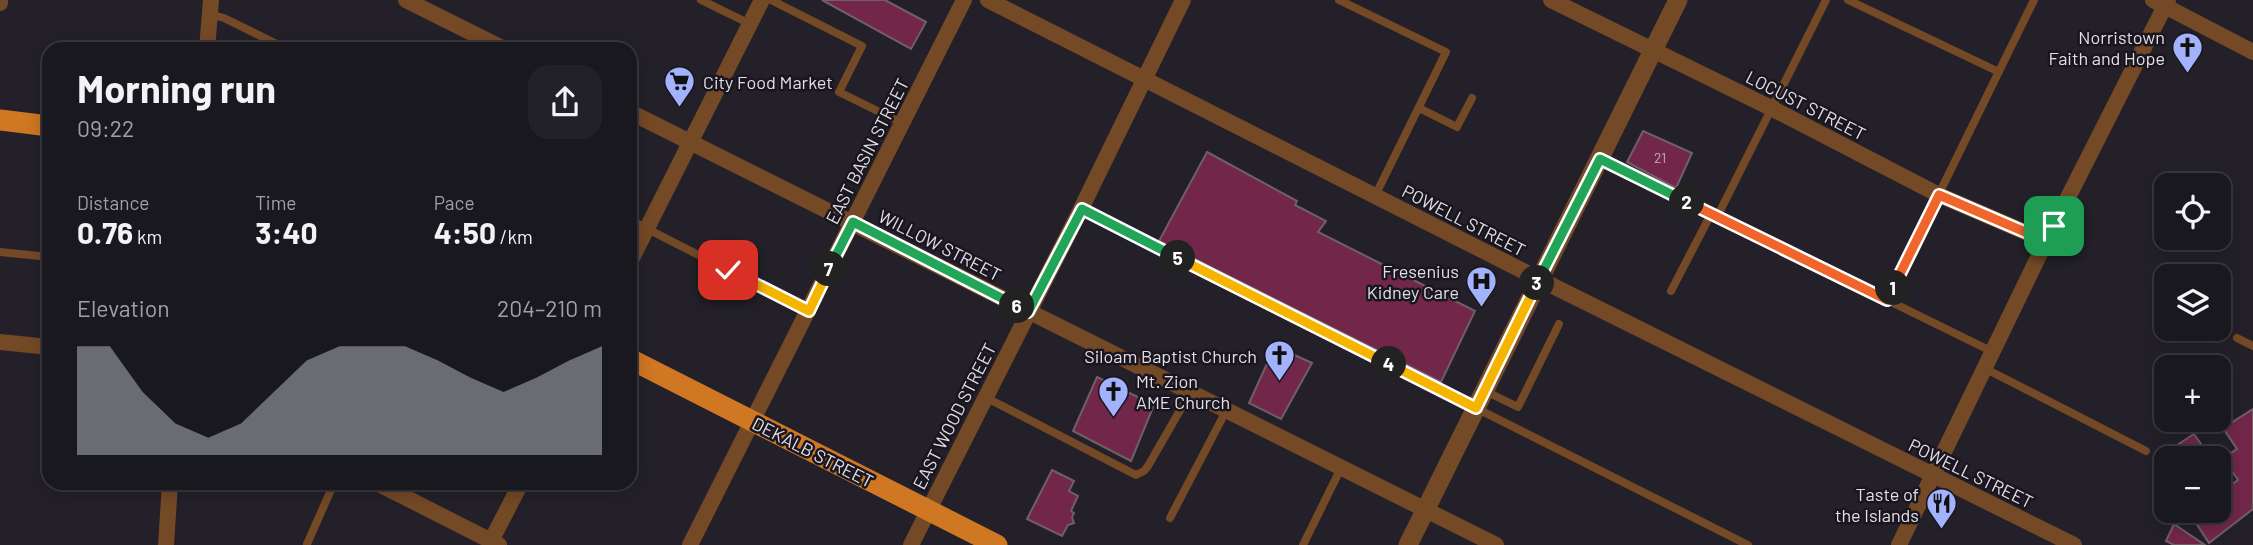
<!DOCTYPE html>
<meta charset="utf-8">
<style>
body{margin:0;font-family:Barlow,sans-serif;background:#232128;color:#f1f3f6;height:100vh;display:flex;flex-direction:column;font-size:26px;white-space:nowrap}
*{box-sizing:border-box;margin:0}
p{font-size:23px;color:#9fa0a4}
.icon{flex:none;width:38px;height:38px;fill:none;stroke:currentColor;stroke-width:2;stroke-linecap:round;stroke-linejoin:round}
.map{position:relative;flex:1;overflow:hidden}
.sheet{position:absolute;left:42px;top:42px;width:595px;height:448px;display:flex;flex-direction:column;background:#1a181f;border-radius:21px;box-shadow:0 4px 18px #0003,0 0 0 2px #38373d}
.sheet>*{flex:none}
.buttons{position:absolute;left:2154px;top:173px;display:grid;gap:14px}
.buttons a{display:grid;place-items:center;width:77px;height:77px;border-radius:14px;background:#1a181f;box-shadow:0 4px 18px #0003,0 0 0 2px #38373d;font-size:35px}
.pin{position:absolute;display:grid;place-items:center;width:60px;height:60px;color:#fff;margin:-30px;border-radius:14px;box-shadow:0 4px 10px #0006}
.km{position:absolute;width:35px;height:35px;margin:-18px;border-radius:50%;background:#222;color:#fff;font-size:19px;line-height:35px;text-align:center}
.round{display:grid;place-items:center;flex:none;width:74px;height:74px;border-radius:21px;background:#232128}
.overview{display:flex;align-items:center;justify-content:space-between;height:119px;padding:0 35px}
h1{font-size:38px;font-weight:700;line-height:52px}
.figures{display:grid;grid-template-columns:repeat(3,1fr);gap:10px;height:119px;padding:7px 35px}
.figures div{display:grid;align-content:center}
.figures b{font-size:30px;font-weight:700}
.figures small{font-size:19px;font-weight:400}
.figures p{font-size:19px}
.chart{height:196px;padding:14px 35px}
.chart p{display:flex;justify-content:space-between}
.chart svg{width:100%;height:126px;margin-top:7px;fill:#8c9099;opacity:.7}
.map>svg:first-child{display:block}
.building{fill:#72274a;stroke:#6e6065;stroke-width:2}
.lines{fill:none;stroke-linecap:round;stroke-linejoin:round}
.service{stroke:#744926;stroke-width:8}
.minor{stroke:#744926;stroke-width:16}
.tertiary{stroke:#744926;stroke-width:19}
.trunk{stroke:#cf7722;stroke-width:21}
.split-1-casing{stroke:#fff;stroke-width:14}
.split-2-casing{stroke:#fff;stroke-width:14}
.split-3-casing{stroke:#fff;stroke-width:14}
.split-4-casing{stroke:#fff;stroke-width:14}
.split-5-casing{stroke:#fff;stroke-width:14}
.split-6-casing{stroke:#fff;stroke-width:14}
.split-7-casing{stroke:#fff;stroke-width:14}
.split-8-casing{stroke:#fff;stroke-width:14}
.split-1{stroke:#f0652b;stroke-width:9}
.split-2{stroke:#f0652b;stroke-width:9}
.split-3{stroke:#22a559;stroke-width:9}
.split-4{stroke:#f5b400;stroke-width:9}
.split-5{stroke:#f5b400;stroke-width:9}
.split-6{stroke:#22a559;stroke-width:9}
.split-7{stroke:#22a559;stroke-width:9}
.split-8{stroke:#f5b400;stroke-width:9}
.labels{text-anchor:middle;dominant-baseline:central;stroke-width:5;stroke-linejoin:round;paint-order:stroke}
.number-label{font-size:14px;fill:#c5b1be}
.poi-label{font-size:18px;fill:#e1dfe5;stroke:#1a1620;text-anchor:end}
.street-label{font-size:18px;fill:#e1dfe5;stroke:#1a1620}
</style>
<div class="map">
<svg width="2253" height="545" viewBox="0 0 2253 545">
<rect width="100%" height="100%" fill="#232029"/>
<!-- building -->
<path class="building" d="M822,0H885L926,22L911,49Z
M1643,131L1692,153L1676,188L1627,162Z
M1207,152L1297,201L1295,205L1326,221L1318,232L1475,311L1441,382L1159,241Z
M1275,346L1312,363L1281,419L1249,403Z
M1097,377L1154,405L1131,461L1073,431Z
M2253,409V509L2209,543L2188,511H2219V493L2238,480L2223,458L2237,449L2223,428Z
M2194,434L2211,458H2157Z
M1052,470L1074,481L1069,491L1078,496L1071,511L1074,513L1072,517L1074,523L1068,525L1062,536L1027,519Z
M2174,524L2205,545H2174L2166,541Z"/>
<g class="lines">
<!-- service -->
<path class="service" d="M701,0L750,24
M771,0L862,46L839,92L902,123
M1339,0L1446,52L1375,196
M1848,0L1999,72
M209,14L224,18L287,49
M1419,108L1457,127L1472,98
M1600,159L1993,352
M1081,209L1748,545
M1717,217L1826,0
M630,220L808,311
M0,252L49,257
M1671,291L1711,214
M1887,300L2034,0
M2237,338L2253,346
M1984,368L2146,451
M1485,391L1518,407L1559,324
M985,397L1136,475L1144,471L1148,466L1190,393
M1170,518L1226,411
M307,544L334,483
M1303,545L1341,468"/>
<!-- minor -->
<path class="minor" d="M406,0L504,49
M988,0L1539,279L2074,545
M1551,0L1773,109L1939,195L2046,241
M2153,0L2253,52
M0,3V0
M207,49L211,0
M630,112L1496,545
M630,262L762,0
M0,342L49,347
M377,483L499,545
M166,545L170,483
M489,545L521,483
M690,545L964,0
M911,545L1081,209L1183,0
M1899,545L2046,241L2168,0"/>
<!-- tertiary -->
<path class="tertiary" d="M1408,545L1678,0"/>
<!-- trunk -->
<path class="trunk" d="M0,120L49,126
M630,359L997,545"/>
</g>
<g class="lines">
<defs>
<path id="split-1" d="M1893,288L1939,195L2046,241L2054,226"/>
<path id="split-2" d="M1687,202L1887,300L1893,288"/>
<path id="split-3" d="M1537,283L1600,159L1687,202"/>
<path id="split-4" d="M1389,364L1476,408L1537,283"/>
<path id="split-5" d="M1178,258L1389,364"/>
<path id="split-6" d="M1017,306L1028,312L1082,209L1178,258"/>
<path id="split-7" d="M829,269L853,222L1017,306"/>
<path id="split-8" d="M728,270L809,311L829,269"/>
</defs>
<!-- split-1 casing -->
<use href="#split-1" class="split-1-casing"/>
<!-- split-2 casing -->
<use href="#split-2" class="split-2-casing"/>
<!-- split-3 casing -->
<use href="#split-3" class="split-3-casing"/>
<!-- split-4 casing -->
<use href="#split-4" class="split-4-casing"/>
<!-- split-5 casing -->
<use href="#split-5" class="split-5-casing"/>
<!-- split-6 casing -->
<use href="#split-6" class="split-6-casing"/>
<!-- split-7 casing -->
<use href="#split-7" class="split-7-casing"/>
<!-- split-8 casing -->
<use href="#split-8" class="split-8-casing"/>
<!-- split-1 -->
<use href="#split-1" class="split-1"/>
<!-- split-2 -->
<use href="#split-2" class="split-2"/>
<!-- split-3 -->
<use href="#split-3" class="split-3"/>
<!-- split-4 -->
<use href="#split-4" class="split-4"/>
<!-- split-5 -->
<use href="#split-5" class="split-5"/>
<!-- split-6 -->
<use href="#split-6" class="split-6"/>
<!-- split-7 -->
<use href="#split-7" class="split-7"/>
<!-- split-8 -->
<use href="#split-8" class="split-8"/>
</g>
<!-- icons -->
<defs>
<symbol id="church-pin" viewBox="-11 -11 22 30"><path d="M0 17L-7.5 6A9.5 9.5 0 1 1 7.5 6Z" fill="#a2b2fd" stroke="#1a1620"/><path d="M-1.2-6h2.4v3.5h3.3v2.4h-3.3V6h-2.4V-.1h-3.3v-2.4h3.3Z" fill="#111"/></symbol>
<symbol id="supermarket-pin" viewBox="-11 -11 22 30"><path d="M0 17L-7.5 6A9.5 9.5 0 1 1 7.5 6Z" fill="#a2b2fd" stroke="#1a1620"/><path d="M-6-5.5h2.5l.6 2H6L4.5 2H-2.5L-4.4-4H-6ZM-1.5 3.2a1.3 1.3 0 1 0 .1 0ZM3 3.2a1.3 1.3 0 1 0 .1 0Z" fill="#111"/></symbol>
<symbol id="hospital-pin" viewBox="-11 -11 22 30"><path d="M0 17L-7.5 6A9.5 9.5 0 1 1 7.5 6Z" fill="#a2b2fd" stroke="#1a1620"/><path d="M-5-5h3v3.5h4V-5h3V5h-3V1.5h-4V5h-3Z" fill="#111"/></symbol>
<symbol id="restaurant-pin" viewBox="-11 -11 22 30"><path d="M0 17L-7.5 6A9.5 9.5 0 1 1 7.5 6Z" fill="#a2b2fd" stroke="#1a1620"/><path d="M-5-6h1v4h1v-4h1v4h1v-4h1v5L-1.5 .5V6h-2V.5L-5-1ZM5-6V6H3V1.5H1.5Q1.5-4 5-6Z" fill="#111"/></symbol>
</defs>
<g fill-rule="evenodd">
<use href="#church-pin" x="2170" y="30" width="35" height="47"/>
<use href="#supermarket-pin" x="662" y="64" width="35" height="47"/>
<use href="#hospital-pin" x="1464" y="264" width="35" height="47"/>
<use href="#church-pin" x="1262" y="338" width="35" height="47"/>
<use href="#church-pin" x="1096" y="374" width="35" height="47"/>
<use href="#restaurant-pin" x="1924" y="486" width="35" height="47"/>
</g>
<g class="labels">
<!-- number labels -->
<g class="number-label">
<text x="1660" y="157">21</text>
</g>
<!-- poi labels -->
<g class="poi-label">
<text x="2165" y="37">Norristown<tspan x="2165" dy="21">Faith and Hope</tspan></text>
<text x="703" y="82" text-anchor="start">City Food Market</text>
<text x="1459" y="271">Fresenius<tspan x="1459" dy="21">Kidney Care</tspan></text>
<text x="1257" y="356">Siloam Baptist Church</text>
<text x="1136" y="381" text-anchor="start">Mt. Zion<tspan x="1136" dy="21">AME Church</tspan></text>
<text x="1919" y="494">Taste of<tspan x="1919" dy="21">the Islands</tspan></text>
</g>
<!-- street labels -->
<g class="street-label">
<text transform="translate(1806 105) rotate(27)">LOCUST STREET</text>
<text transform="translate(867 151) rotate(-63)">EAST BASIN STREET</text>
<text transform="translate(1464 220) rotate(27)">POWELL STREET</text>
<text transform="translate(940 245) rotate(27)">WILLOW STREET</text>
<text transform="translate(954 416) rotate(-63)">EAST WOOD STREET</text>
<text transform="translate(813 452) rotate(27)">DEKALB STREET</text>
<text transform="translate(1971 473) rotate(26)">POWELL STREET</text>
</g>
</g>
</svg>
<div class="buttons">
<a><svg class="icon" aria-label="locate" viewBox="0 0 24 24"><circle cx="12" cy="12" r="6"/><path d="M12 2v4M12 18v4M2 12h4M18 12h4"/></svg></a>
<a><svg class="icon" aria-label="layers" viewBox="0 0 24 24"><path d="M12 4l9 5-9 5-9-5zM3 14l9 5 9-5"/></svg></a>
<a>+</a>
<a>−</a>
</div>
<div class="pin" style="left:2054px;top:226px;background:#1e9e55"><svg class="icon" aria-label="arrive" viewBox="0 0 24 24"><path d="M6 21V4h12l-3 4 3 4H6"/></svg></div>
<div class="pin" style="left:728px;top:270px;background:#d93025"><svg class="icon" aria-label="check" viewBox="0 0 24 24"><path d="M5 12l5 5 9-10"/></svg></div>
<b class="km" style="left:1893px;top:288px">1</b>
<b class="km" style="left:1687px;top:202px">2</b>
<b class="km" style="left:1537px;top:283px">3</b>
<b class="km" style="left:1389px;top:364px">4</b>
<b class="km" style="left:1178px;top:258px">5</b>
<b class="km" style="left:1017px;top:306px">6</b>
<b class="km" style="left:829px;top:269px">7</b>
<section class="sheet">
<div class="overview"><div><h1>Morning run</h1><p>09:22</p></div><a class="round"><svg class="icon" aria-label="share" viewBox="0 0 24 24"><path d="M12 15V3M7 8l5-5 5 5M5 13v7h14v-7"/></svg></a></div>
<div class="figures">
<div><p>Distance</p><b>0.76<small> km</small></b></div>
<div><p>Time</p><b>3:40</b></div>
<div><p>Pace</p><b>4:50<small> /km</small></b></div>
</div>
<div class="chart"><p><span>Elevation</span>204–210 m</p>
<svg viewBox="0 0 160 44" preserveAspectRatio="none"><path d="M0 44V6L10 6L20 22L30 33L40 38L50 33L60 22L70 11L80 6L90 6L100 6L110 11L120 17L130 22L140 17L150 11L160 6V44z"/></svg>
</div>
</section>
</div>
